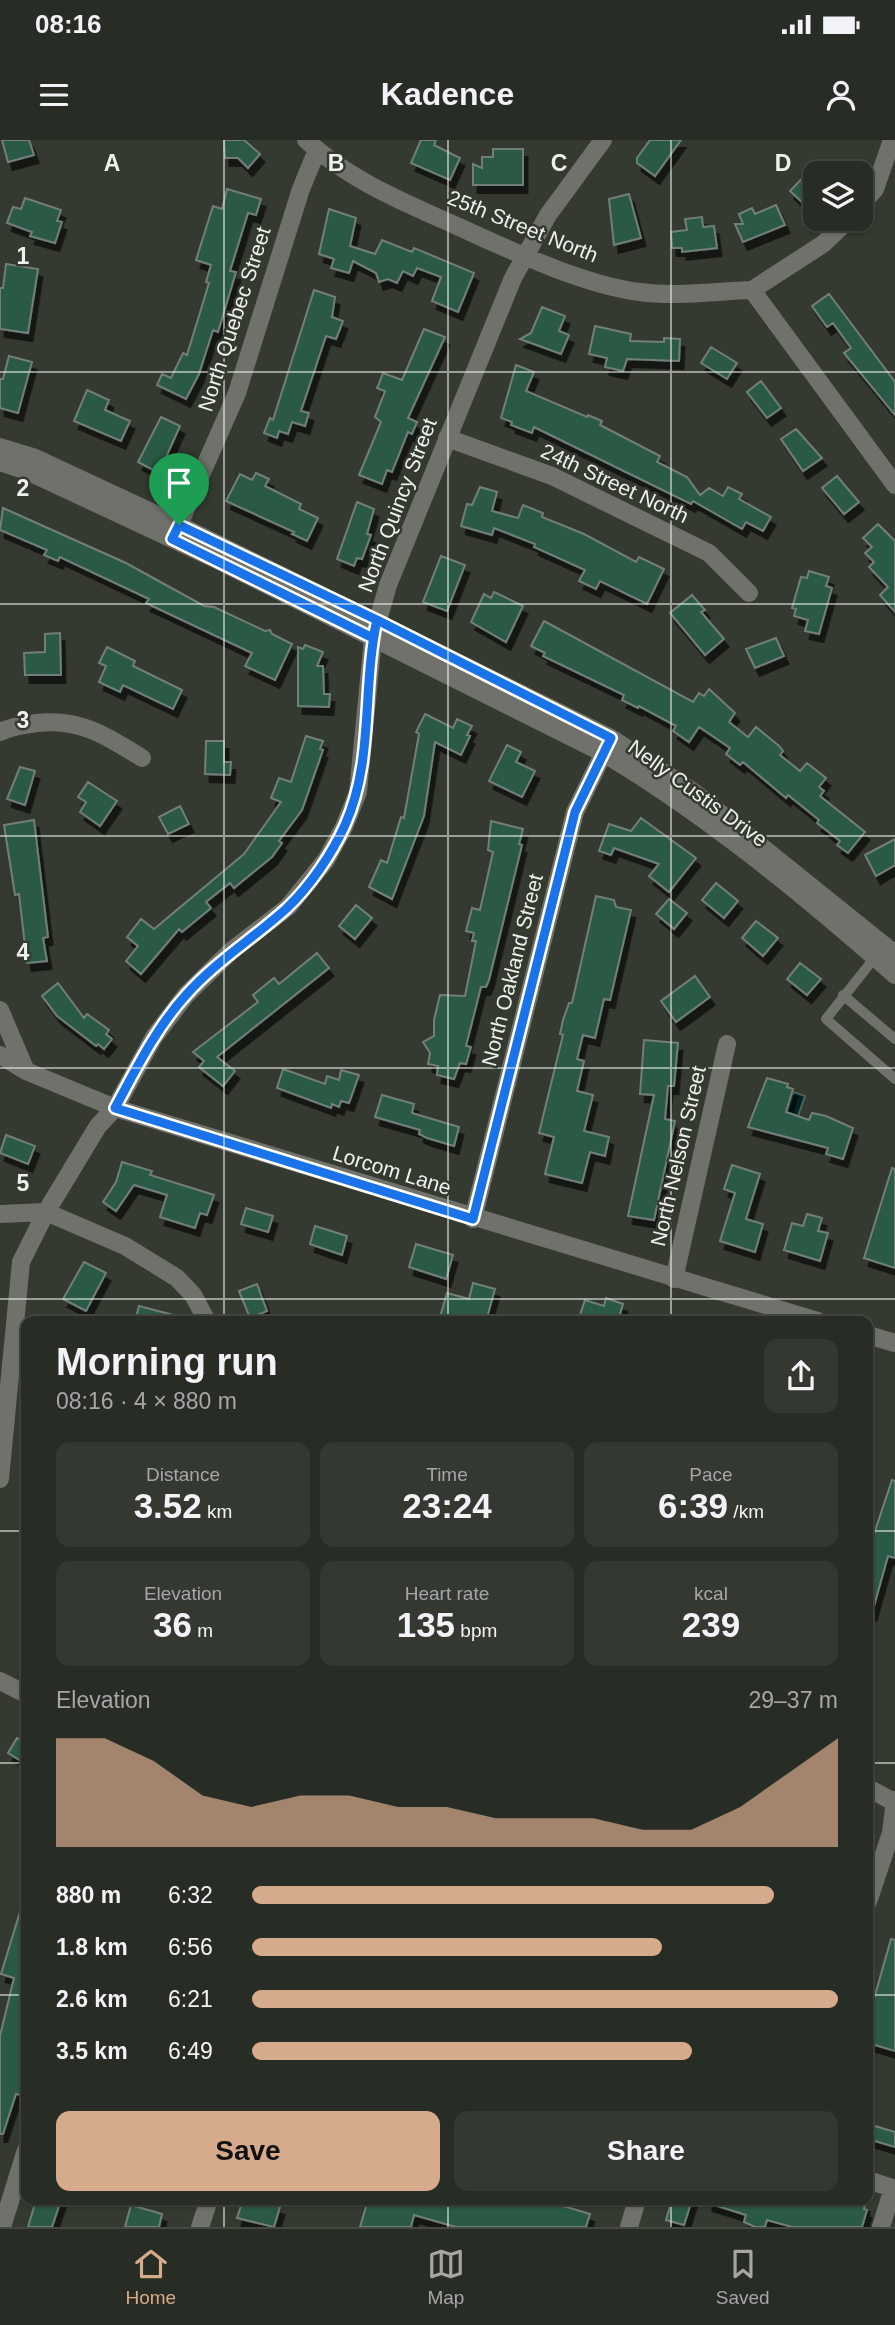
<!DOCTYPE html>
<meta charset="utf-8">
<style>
body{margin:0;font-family:Arial,sans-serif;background:#333831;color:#f1f3f6;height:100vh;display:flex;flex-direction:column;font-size:26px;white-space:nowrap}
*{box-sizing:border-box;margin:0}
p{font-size:23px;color:#a4a7a6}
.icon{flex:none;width:38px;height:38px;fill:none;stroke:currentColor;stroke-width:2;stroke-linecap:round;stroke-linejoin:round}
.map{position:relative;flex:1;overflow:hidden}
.details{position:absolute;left:21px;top:1176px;width:852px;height:889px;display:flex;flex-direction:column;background:#272c24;border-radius:14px;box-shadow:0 2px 5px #0004,0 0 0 2px #434841}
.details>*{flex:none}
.buttons{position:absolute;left:803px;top:21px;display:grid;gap:14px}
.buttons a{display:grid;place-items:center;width:70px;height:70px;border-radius:14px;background:#272c24;box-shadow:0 2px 5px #0004,0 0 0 2px #434841;font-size:35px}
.pin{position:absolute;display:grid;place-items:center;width:60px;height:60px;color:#fff;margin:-72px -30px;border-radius:50% 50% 50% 0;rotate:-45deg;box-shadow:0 0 7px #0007}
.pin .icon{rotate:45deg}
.round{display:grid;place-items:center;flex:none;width:74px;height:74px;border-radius:14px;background:#333831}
.headline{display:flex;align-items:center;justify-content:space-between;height:119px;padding:0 35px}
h1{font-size:38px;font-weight:800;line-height:52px}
.metrics{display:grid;grid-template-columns:repeat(3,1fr);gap:10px;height:119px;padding:7px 35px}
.metrics div{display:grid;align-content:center;border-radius:14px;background:#333831;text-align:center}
.metrics b{font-size:35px;font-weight:800}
.metrics small{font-size:19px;font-weight:400}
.metrics p{font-size:19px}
.chart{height:196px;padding:14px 35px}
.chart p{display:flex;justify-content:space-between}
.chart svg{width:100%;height:126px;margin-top:7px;fill:#d6ab8b;opacity:.7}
.primary-button{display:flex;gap:14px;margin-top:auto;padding:14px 35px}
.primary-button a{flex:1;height:80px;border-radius:14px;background:#d6ab8b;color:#111;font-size:28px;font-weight:800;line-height:80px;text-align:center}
.primary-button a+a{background:#333831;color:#f1f3f6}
ul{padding:0 35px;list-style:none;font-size:23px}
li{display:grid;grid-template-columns:112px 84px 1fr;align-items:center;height:52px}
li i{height:18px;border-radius:9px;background:#d6ab8b}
.status{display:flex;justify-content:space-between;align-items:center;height:49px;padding:0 35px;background:#272c24;direction:ltr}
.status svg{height:19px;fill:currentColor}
header{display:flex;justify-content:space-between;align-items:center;height:91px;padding:0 35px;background:#272c24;font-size:32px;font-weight:800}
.tabs{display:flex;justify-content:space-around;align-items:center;height:98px;border-top:2px solid #434841;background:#272c24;font-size:19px;color:#a4a7a6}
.tabs a{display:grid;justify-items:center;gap:4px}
.tabs .current{color:#d6ab8b}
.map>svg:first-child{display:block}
.water{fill:#032523;stroke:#4a625f;stroke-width:2}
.building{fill:#2c5a44;stroke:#727f78;stroke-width:2;filter:url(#shadow)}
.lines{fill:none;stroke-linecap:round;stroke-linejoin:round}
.service{stroke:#71716b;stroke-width:10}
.minor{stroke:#71716b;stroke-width:18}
.tertiary{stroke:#71716b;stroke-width:18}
.route-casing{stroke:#fff;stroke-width:14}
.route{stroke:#1a73e8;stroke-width:9}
.grid{fill:none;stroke:#eef2ec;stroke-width:2;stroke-opacity:0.55}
.labels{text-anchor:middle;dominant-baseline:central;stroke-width:5;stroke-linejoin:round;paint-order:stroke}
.street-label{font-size:21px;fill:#eef2ec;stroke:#343a30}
.grid-label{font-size:23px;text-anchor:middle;font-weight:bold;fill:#eef2ec;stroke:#343a30;stroke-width:5;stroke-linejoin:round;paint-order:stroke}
</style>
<div class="status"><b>08:16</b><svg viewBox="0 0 49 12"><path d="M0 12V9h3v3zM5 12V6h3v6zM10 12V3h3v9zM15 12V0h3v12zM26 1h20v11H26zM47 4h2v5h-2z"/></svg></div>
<header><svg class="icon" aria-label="menu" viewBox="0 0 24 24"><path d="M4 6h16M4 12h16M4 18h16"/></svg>Kadence<svg class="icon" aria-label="person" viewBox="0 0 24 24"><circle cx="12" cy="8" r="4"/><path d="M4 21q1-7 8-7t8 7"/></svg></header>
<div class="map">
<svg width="895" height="2087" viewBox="0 0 895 2087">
<defs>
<filter id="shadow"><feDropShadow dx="4.5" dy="8" stdDeviation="0" flood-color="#0009"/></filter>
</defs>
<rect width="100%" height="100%" fill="#343a30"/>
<!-- water -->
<path class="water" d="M794,952L805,956L798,976L787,973Z"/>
<!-- building -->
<path class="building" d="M2,0H29L34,15L8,22Z
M224,0H244L260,14L248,28L238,18H225Z
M421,0H436L434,5L460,18L450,40L411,23Z
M650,0H681L655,36L637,23V18Z
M493,9H523V45H473V24L482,28V17H493Z
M816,24V49L803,63L790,51Z
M227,49L261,59L256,75L248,73L230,131L236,132L218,192L213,190L199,234L186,259L157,245L162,234L171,238L183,213L187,215L209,143L206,142L211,125L196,120L213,66L222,69Z
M629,54L641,98L614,105L609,59Z
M25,58L61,70L57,81L62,82L55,103L30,96L32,92L7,83L13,67L21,69Z
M776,65L785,85L743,102L735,84H743L739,74L752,68L755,74Z
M329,69L356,78L350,106L375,114L382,100L412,112L414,108L474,133L458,172L432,161L441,137L417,128L413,136L403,131L397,143L388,139L379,142L376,133L353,121L349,133L331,128L334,119L319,114Z
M702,77L703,87L714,86L717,108L682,112V108H672L671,92L687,90L685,79Z
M6,124L38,129L28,193L0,189V148H3Z
M314,150L335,157L332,177L343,181L336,199L326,196L301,271L309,273L305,286L292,282L288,294L279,291L277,298L264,293L270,278L273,280Z
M829,154L895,242V275L844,213L851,208L833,183L827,187L812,166Z
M542,167L565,176L559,191L569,195L561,214L520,199L531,193Z
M595,186L631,194L630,201L664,202V198L680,199L679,221L627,219L623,231L605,227L607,218L589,214Z
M424,189L445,197L408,278L417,282L412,294L408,292L392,332L387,330L382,344L359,335L381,282L375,277L385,251L377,248L378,246L383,233L402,240Z
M711,207L737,223L727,239L701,223Z
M9,216L32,222L18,273L0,268V239H3Z
M516,225L534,232L526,251L587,277L588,275L602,281L600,285L660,316L657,322L687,337L700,355L709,348L723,356L728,347L742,354L739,359L771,377L763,391L746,382L742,389L693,361L691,364L534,287L532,293L511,285L512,282L501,278Z
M761,241L781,268L767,278L747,252Z
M87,250L109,260L105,270L130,281L121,301L74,281Z
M161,277L180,286L159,333L138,322Z
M796,289L822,318L803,331L781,299Z
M256,333L269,339L265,346L301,364L299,369L318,378L307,401L292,394L294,392L226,361L240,334L252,340Z
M837,336L859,362L844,374L822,348Z
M480,347L497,352L492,371L518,378L523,365L543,373L542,377L584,394L636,422L639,417L664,429L647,464L600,441L596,449L579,441L585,430L534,407L535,404L494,388L492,395L461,386L467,364L472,365Z
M357,362L374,369L367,394L371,395L362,419L357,418L354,426L337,419Z
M3,368L126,423L204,466L214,467L265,491L270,490L272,494L292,504L275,540L245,526L252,513L146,463L149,459L60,417L58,421L44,415L47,410L0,390Z
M878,384L895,401V472L880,455L888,447L869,427L874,422L865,413L872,407L863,398Z
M441,416L465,425L447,471L423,462Z
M809,431L829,437L826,446L832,448L819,494L805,491L808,480L794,476L796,469L792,468L801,437L807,438Z
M494,452L523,466L506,502L471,482L484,454L491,458Z
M692,455L705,470L701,472L724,499L705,515L670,473Z
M544,481L693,562L699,553L704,556L709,549L735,573L729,582L748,597L756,587L779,606L783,611L780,615L800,631L807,623L826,638L819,647L824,651L820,656L865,692L848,713L837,705L840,701L817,683L819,680L788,655L786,658L743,622L740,625L726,614L730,608L699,587L689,602L673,591L676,586L639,566L638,568L622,560L624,555L543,516L545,513L531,506Z
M60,493L61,535H25L24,513L45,512V494Z
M776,498L784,516L755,528L746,509Z
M305,505L323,512L317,526H323L324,554H330L329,567L298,566V507L303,509Z
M107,507L135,521L133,526L182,550L173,569L123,545L120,552L99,542L106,526L99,523Z
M425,574L453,588L457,579L472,586L467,595L470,596L461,615L435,602L424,676L392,759L369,747L381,720L387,723L401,677L404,678L419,594L416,592Z
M306,596L323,601L320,609L323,610L302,670L279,701L282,703L272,717L234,748L230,743L206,762L211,768L182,792L179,789L141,834L126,821L138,806L127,797L141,779L154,789L244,714L281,662L271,658L279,638L291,642Z
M206,601H224V622H231L230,635L205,634Z
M507,605L521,612L516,622L535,631L522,657L489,641Z
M20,627L35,631L25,665L7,659Z
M88,642L117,661L100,686L80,672L86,662L78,657Z
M180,666L189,684L168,694L159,677Z
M641,678L696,718L669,752L649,736L659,724L614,708L611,715L599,711L609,684L631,691Z
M34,680L48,797L43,798L47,821L27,823L19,754L15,755L4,685Z
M491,681L523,689L519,704L522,705L489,840L486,847H481L466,906L471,907L466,924L460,923L454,939L437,935L438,926L428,924L430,913L423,902L434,896V880L440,855L465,856L476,801H472L474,793L466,791L472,768L480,770L493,712L488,710Z
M895,699V725L876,736L865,715Z
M716,743L738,761L724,778L702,760Z
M596,756L614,760L616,767L631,770L610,860L604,859L595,898L583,895L577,919L584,921L577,951L593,955L584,991L609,997L605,1016L590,1012L582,1043L545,1034L554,997L539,993L563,895L560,894L563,880L569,863H572Z
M669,759L687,773L674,789L656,774Z
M356,765L372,778L355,799L339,786Z
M756,781L778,798L763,816L742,798Z
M317,813L329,828L217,917L235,931L223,946L199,927L204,921L193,912L258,862L253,855L274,838L279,844Z
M800,823L821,839L807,855L787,839Z
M695,836L710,857L676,882L661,861Z
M58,843L84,878L87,874L109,890L106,894L112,899L104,909L98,904L96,906L57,876L42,856Z
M644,900L678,903L674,946H668L665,979L675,981L654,1080L628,1076L654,955L640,954Z
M283,929L325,944L327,936L339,940L341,930L359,935L349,963L341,961L339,967L332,964L331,968L277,948Z
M767,938L788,944L787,947L793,949L786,972L809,980L812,973L826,976L853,988L843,1019L826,1014L828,1008L748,987Z
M382,955L414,964L412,973L459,987L454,1006L427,998L419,994L420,990L375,977Z
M6,995L35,1006L28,1024L0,1013Z
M122,1022L152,1031L150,1035L214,1055L207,1075L200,1073L195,1088L160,1077L167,1055L134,1045L116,1071L103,1062L116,1042Z
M732,1025L760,1034L746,1079L763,1084L755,1112L720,1101L735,1053L724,1049Z
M892,1028L895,1029V1128L864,1118Z
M246,1068L273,1076L268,1092L241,1084Z
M807,1074L822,1078L818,1091L828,1093L820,1121L784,1110L792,1083L803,1086Z
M315,1086L347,1096L342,1115L310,1104Z
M416,1104L453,1115L446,1139L409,1127Z
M84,1122L106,1133L86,1171L63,1159Z
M473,1143L495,1149L486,1181H455L440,1177L447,1153L469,1159Z
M257,1144L267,1171L250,1178L239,1151Z
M606,1158L623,1164L618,1181H578L585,1160L604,1166Z
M139,1166L181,1177L180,1181H135Z
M892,1340L895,1341V1418L888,1416L872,1473L868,1472V1412Z
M17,1598L26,1604V1624L8,1613Z
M23,1762L26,1763V1941L22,1955L16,1954L3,1994H0V1896L14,1838L1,1834Z
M891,1799L895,1800V1911L868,1903V1880Z
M868,1984L895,1992V2007L868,1999Z
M36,2060H61L52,2087H28Z
M243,2060H257L280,2067L274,2087L237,2078Z
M368,2060H543L590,2074L586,2087H456L414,2075L411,2087H360Z
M672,2060H692L684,2085L666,2080Z
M708,2060H851L865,2064L864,2069L867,2070L862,2087H792L767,2080L765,2087H755L744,2082L746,2075L708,2063Z
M131,2065L162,2074L159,2087H125Z"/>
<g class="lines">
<!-- service -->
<path class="service" d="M876,816L826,879L895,939
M843,855L895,899"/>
<!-- minor -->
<path class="minor" d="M306,0C350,41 406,63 459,87C512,111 583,145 640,152C677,157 715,151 752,150L895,345
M861,65L875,49L892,0
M752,150L823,104L849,79
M447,298L552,336L709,413L749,453
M174,396L237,253L301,49L317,10
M0,592C11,586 25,585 37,583C80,578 107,596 142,618
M0,870L26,931
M0,1074L46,1072L125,1106L177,1138L193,1155L207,1181
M473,1079L575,672L609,602
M674,1139L727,904
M0,1339L21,1122L46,1072L98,986L115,968L154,897L186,855L231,811L288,767L326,720L344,687L358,652L373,498L388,445L513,138L548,75L603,0
M0,1541L26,1554
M868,1648L894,1662
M868,1762L891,1693L895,1660
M868,2040L895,2049
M2,2087L26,2010
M200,2087L209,2060
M629,2087L637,2060
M881,2087L893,2048"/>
<!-- tertiary -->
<path class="tertiary" d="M0,307L33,317L179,385L611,598L695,653L895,814
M0,322L27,331L211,417L603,613C707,675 804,755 895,835
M0,915L26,931L115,968L818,1181
M868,1195L895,1203"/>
</g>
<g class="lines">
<defs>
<path id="route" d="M179,385L377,480C362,548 374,621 345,685C332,714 310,746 287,768C254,798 216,821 186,855C156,888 136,929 115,968L473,1079L575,672L611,598L377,480L373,498L172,399L179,385"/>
</defs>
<!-- route casing -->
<use href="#route" class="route-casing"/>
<!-- route -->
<use href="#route" class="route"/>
</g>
<!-- grid -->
<path class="grid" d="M224,0V1181M448,0V1181M671,0V1181M0,232H895M0,464H895M0,696H895M0,928H895M0,1159H895M0,1391H26M868,1391H895M0,1623H26M868,1623H895M0,1855H26M868,1855H895M224,2060V2087M448,2060V2087M671,2060V2087"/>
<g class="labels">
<!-- street labels -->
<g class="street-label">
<text transform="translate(523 86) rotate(22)">25th Street North</text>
<text transform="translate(234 179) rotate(-72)">North Quebec Street</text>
<text transform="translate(615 343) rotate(25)">24th Street North</text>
<text transform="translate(397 365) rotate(-69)">North Quincy Street</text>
<text transform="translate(698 653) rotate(36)">Nelly Custis Drive</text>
<text transform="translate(512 830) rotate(-76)">North Oakland Street</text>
<text transform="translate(678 1016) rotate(-77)">North Nelson Street</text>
<text transform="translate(392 1030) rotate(17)">Lorcom Lane</text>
</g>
</g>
<g class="grid-label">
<text x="112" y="31">A</text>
<text x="336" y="31">B</text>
<text x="559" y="31">C</text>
<text x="783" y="31">D</text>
<text x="23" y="124">1</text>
<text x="23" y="356">2</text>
<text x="23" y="588">3</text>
<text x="23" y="820">4</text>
<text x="23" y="1051">5</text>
</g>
</svg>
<div class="buttons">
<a><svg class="icon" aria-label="layers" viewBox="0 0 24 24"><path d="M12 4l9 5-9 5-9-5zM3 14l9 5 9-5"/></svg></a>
</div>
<div class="pin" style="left:179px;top:385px;background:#1e9e55"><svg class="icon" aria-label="arrive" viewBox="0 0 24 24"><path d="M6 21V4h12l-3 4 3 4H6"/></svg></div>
<section class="details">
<div class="headline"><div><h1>Morning run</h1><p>08:16 · 4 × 880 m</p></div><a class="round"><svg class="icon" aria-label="share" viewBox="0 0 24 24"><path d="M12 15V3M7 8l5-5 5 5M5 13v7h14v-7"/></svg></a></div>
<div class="metrics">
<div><p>Distance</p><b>3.52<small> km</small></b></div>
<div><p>Time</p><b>23:24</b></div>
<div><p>Pace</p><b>6:39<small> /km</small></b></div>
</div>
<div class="metrics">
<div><p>Elevation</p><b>36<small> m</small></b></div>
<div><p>Heart rate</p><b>135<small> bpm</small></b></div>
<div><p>kcal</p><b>239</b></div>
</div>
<div class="chart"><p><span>Elevation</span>29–37 m</p>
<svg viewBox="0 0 160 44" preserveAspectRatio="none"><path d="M0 44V6L10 6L20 14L30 26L40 30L50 26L60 26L70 30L80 30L90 34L100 34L110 34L120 38L130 38L140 30L150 18L160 6V44z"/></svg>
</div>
<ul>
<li><b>880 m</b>6:32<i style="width:89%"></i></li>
<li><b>1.8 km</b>6:56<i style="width:70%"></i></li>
<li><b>2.6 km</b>6:21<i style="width:100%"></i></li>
<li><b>3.5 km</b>6:49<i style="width:75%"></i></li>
</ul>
<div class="primary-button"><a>Save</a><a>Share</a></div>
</section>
</div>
<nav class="tabs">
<a class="current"><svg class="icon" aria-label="home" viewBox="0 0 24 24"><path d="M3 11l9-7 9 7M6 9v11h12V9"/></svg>Home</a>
<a><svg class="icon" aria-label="map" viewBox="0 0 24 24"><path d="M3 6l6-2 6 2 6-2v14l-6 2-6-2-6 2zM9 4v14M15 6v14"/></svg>Map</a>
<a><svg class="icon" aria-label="saved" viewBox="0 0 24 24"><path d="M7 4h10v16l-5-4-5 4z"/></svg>Saved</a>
</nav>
